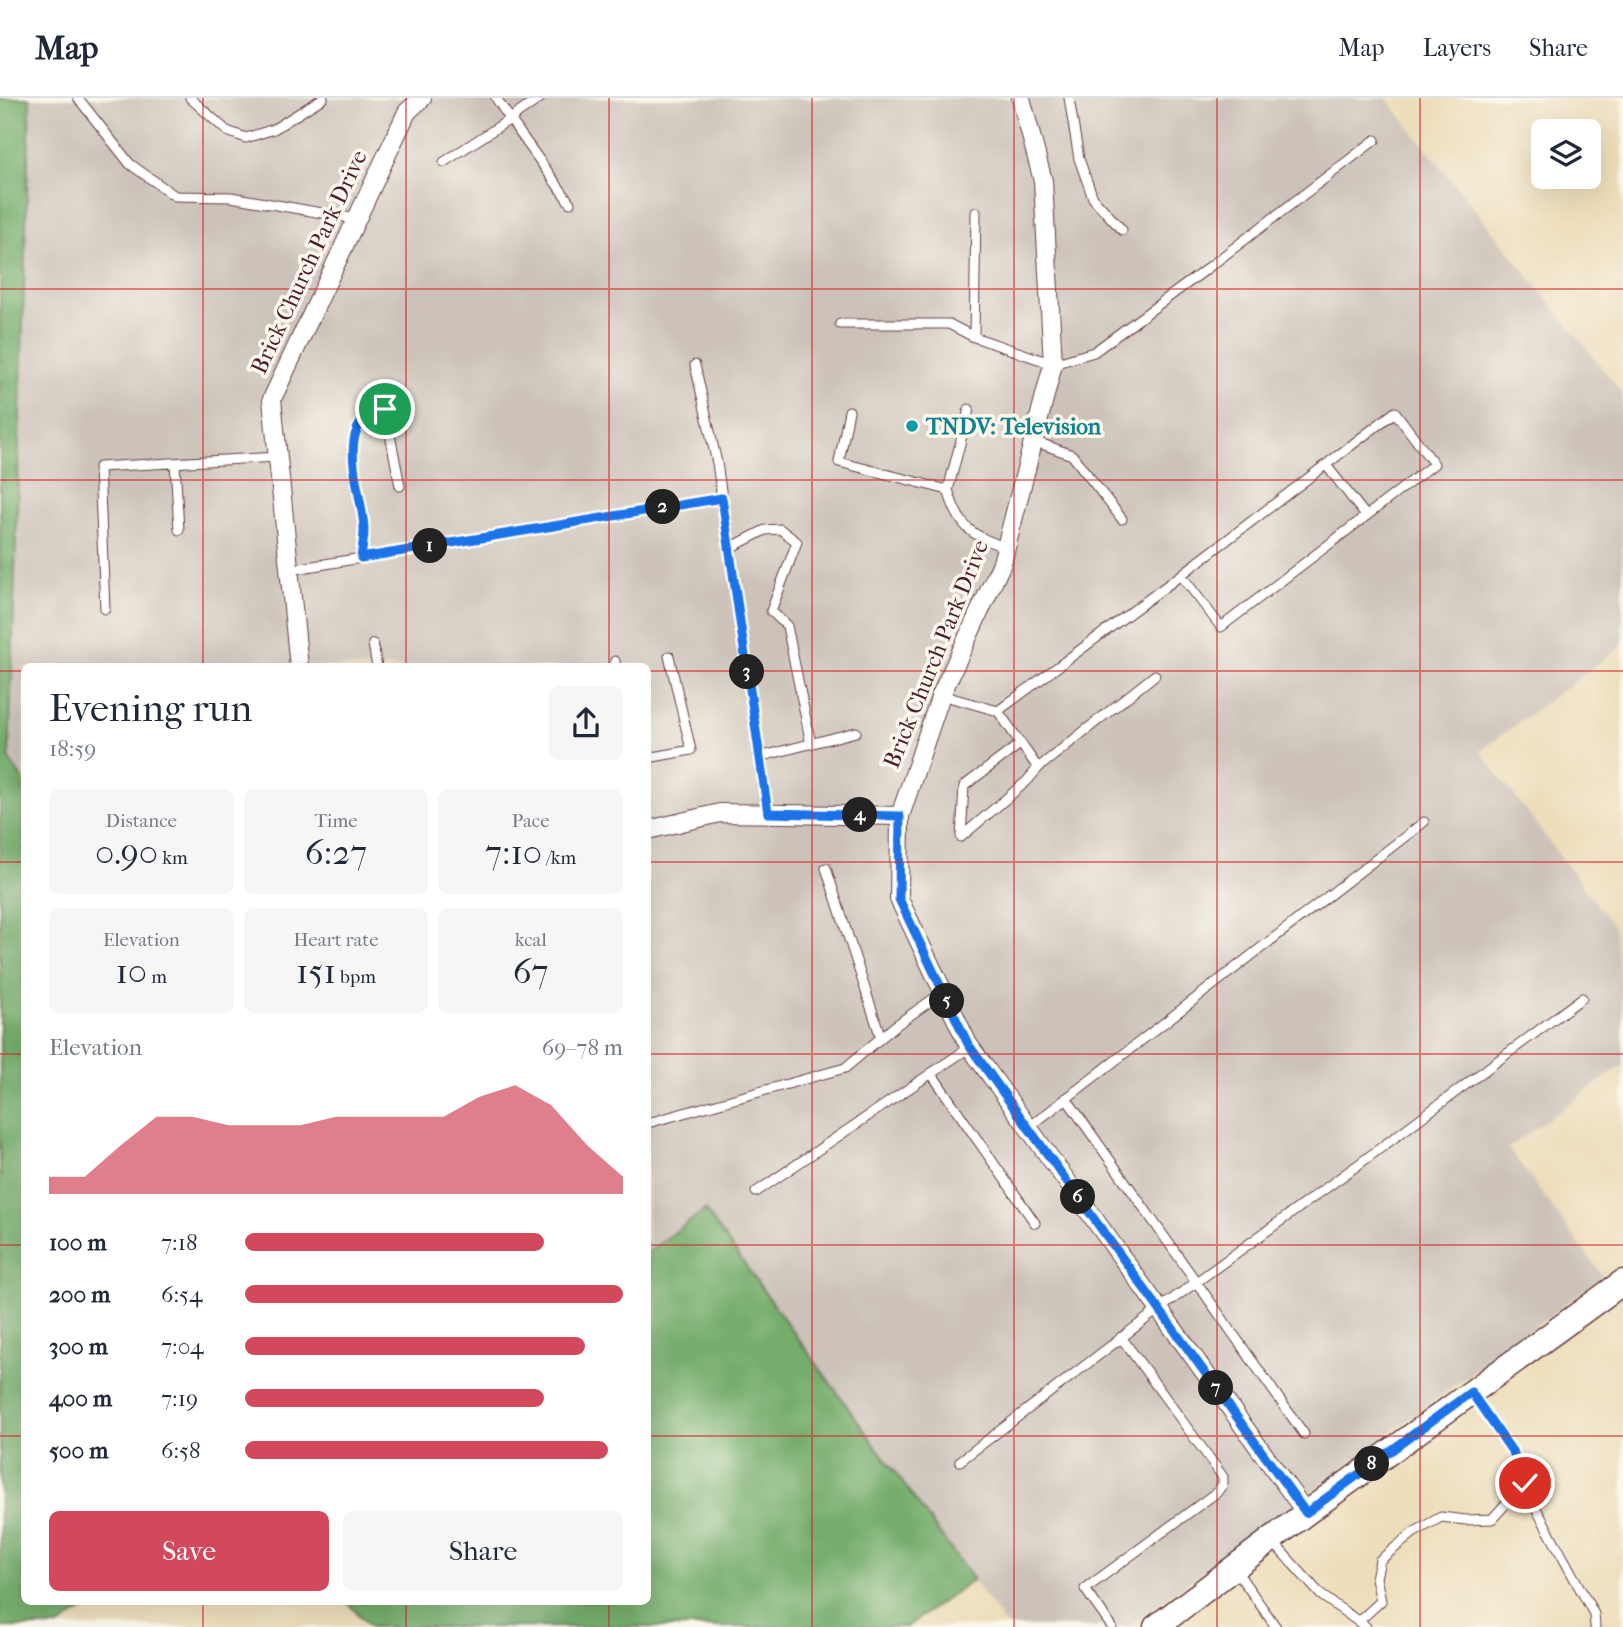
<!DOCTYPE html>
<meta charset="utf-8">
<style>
body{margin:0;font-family:"IM FELL French Canon",serif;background:#f6f6f7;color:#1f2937;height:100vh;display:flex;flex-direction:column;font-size:26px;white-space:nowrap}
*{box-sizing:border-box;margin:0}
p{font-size:23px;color:#747a83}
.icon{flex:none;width:38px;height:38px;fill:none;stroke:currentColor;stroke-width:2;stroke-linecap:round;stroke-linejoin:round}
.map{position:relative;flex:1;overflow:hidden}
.sheet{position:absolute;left:21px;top:565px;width:630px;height:942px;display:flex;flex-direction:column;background:#fff;border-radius:10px;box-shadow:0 7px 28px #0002}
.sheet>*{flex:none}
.tools{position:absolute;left:1531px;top:21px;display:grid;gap:14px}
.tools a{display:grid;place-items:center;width:70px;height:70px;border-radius:10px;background:#fff;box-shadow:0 7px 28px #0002;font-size:35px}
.pin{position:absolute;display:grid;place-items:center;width:60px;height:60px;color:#fff;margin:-30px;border:4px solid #fff;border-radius:50%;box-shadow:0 2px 7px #0007}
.km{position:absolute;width:35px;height:35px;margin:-18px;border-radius:50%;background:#222;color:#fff;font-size:19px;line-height:35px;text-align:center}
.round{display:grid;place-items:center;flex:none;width:74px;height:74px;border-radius:10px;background:#f6f6f7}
.overview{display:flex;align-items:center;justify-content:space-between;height:119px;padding:0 28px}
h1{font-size:38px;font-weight:600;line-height:52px}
.figures{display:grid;grid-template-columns:repeat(3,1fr);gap:10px;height:119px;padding:7px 28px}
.figures div{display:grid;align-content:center;border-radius:10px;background:#f6f6f7;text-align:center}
.figures b{font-size:35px;font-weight:600}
.figures small{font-size:19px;font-weight:400}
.figures p{font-size:19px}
.chart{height:196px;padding:14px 28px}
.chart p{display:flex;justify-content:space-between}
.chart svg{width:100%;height:126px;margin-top:7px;fill:#d1495b;opacity:.7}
.cta{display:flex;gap:14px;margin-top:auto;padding:14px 28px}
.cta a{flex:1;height:80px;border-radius:10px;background:#d1495b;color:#fff;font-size:28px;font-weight:600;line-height:80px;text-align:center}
.cta a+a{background:#f6f6f7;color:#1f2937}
ul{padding:0 28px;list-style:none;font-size:23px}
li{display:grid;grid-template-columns:112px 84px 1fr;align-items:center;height:52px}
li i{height:18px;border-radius:9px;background:#d1495b}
header{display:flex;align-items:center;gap:42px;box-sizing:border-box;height:98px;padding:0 35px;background:#fff;border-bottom:2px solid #e0e1e3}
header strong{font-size:33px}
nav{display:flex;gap:38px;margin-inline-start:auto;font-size:24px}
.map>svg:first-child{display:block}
.industrial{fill:#ccc2b9}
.forest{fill:#74ad6c;stroke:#5f664c;stroke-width:2}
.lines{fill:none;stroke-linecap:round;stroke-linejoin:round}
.service-casing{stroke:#623c40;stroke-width:11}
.minor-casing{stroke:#623c40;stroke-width:20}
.secondary-casing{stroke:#623c40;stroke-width:27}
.service{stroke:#fff;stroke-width:9}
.minor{stroke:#fff;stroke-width:18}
.secondary{stroke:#fff;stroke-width:24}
.route-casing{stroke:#fff;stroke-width:14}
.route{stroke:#1a73e8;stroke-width:9}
.grid{fill:none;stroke:#d62828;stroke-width:2;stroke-opacity:0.55}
.culture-dot{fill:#0f9aa8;stroke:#fbf7ec;stroke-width:2.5}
.labels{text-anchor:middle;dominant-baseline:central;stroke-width:7;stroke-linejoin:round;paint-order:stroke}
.street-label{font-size:23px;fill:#4a1f2b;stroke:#fbf7ec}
.culture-label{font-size:23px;font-weight:bold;fill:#0d838f;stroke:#fbf7ec;text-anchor:start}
</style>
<header>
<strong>Map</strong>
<nav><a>Map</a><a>Layers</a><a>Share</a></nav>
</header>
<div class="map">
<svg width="1623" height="1529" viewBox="0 0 1623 1529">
<rect width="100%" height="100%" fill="#fbf7ec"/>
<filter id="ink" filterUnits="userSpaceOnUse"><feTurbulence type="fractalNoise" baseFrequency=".0143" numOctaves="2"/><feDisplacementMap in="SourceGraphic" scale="14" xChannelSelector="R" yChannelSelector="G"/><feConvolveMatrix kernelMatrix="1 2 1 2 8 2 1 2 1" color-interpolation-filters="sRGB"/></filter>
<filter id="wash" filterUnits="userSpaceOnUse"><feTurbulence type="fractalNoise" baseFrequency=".00686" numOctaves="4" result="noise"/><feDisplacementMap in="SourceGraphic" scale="28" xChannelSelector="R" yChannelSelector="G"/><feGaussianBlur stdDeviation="1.57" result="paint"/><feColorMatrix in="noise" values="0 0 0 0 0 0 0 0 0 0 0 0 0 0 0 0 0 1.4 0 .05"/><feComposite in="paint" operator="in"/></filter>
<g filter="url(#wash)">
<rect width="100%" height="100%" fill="#edddba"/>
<!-- industrial -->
<path class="industrial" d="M30,0H1386L1623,296V547L1480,653L1614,829L1623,910V967L1508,1050L1603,1178L1128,1529H1007L706,1113L648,1154V569H24V683L9,661Z"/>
<!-- forest -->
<path class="forest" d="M0,0H30L9,661L24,683V1503H96L58,1529H0Z
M705,1112L973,1482L906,1529H370L346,1503H648V1154Z"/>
</g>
<g filter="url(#ink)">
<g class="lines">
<defs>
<path id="service" d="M78,0L130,66L175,98L231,99L356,121
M190,0L227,33L246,40L274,31L323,0
M496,0L510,21L540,0
M1069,0L1079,61L1093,100L1122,132
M444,64L510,21L570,105
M840,226H949L974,239L1053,266L1094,254L1200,176L1375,42
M974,239L976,114
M695,267L717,365L768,715
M849,313L839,364L948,392L969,311
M1034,343L1072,357L1122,421
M175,365L179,432
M1326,367L1366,418
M948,392C959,430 970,436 1006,450
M730,450L765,432L780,431L797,444L771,513L787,528L811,646
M361,460C362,451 364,441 364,432C364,397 329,322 385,311L400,388
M289,472L722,400
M105,511L99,369L278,359
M373,546L377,569
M615,563L616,569
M941,597L998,613L1181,477L1395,314L1434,366L1221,529L1181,477
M998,613L1038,670L1155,577
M1020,646L964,688L961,739L1027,683L1038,670
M759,659L856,634
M648,660L691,652L669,558
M826,770L881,940
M931,975L1035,1125
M1066,1000L1304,1336
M648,1025L845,970L895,928L943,894
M1028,1030L1424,724
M756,1094L970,949
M1473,1297L1514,1356L1532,1403L1594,1516L1595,1529
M960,1363L1159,1211L1355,1069L1582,900
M1272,1443L1321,1497L1366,1529
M1235,1471L1276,1529
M1358,1524L1381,1503L1376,1480L1380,1462L1413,1435L1441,1419L1466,1422L1492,1421L1525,1385
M1112,1529L1085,1491L1217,1394L1223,1386V1379L1121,1239"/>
<path id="minor" d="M299,569L272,301L407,14L422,0
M900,718L899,801L968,946L1306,1415
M648,732L720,715L900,718L941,597L1002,465L1053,266L1043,83L1021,0"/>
<path id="secondary" d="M1156,1529L1306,1415L1623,1184"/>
</defs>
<!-- service casing -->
<use href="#service" class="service-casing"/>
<!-- minor casing -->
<use href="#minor" class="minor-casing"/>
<!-- secondary casing -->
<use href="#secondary" class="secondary-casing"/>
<!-- service -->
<use href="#service" class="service"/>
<!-- minor -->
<use href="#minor" class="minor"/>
<!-- secondary -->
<use href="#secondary" class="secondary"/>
</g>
</g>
<g class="lines" filter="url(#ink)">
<defs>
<path id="route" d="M385,311C329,321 364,397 364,432C364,441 362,451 361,460L722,400L768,715L900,718L899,801L968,946L1306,1415L1471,1294L1514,1356L1525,1385"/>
</defs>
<!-- route casing -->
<use href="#route" class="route-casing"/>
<!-- route -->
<use href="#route" class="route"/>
</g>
<!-- grid -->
<path class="grid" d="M203,0V569M406,0V569M609,0V569M812,0V1529M1014,0V1529M1217,0V1529M1420,0V1529M0,191H1623M0,382H1623M0,573H24M648,573H1623M0,764H24M648,764H1623M0,956H24M648,956H1623M0,1147H24M648,1147H1623M0,1338H24M648,1338H1623M203,1503V1529M406,1503V1529M609,1503V1529"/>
<!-- markers -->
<circle class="culture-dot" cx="912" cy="328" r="7"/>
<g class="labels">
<!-- street labels -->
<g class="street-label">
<text transform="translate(309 164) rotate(-65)">Brick Church Park Drive</text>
<text transform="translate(936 556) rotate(-68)">Brick Church Park Drive</text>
</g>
<!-- culture labels -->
<g class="culture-label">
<text x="926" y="328">TNDV: Television</text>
</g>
</g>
</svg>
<div class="tools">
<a><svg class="icon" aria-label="layers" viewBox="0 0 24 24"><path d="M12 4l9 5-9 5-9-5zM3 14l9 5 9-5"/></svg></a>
</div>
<div class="pin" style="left:385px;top:311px;background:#1e9e55"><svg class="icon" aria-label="arrive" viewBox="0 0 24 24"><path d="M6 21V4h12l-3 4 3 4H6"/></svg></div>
<div class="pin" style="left:1525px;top:1385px;background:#d93025"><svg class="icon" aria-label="check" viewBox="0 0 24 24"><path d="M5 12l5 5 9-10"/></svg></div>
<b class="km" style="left:430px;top:448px">1</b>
<b class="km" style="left:663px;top:409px">2</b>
<b class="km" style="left:747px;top:574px">3</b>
<b class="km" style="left:860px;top:717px">4</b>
<b class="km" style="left:947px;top:903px">5</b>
<b class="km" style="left:1078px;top:1099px">6</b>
<b class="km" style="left:1216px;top:1290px">7</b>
<b class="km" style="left:1372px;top:1366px">8</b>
<section class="sheet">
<div class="overview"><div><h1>Evening run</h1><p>18:59</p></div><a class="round"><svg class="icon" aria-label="share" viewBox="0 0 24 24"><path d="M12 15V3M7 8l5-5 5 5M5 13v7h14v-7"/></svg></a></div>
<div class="figures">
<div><p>Distance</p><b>0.90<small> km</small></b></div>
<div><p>Time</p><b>6:27</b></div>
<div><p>Pace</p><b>7:10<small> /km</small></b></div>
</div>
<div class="figures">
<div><p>Elevation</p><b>10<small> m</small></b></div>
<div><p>Heart rate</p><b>151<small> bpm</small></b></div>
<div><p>kcal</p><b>67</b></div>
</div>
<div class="chart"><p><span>Elevation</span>69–78 m</p>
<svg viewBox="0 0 160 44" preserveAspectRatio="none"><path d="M0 44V38L10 38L20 27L30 17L40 17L50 20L60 20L70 20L80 17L90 17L100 17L110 17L120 10L130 6L140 13L150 27L160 38V44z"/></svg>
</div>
<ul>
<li><b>100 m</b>7:18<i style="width:79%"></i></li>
<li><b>200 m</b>6:54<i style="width:100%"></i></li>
<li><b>300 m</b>7:04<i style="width:90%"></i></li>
<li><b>400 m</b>7:19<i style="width:79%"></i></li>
<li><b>500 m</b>6:58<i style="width:96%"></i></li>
</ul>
<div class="cta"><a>Save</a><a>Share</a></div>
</section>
</div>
